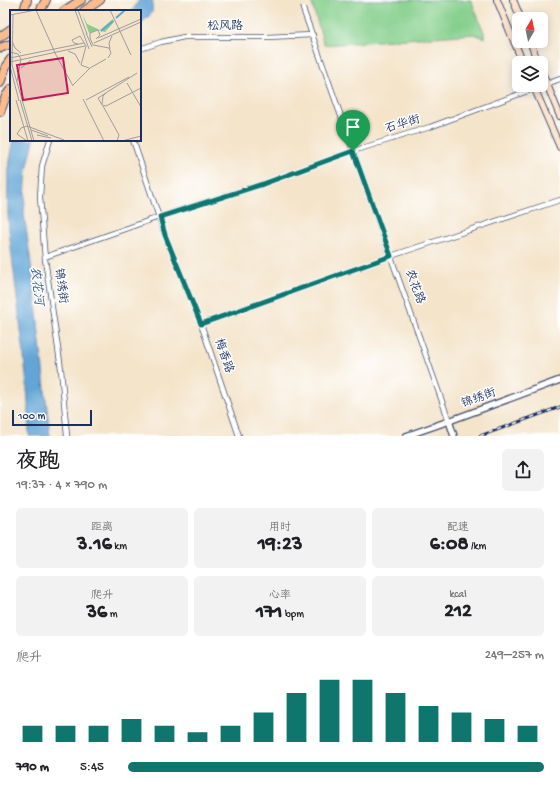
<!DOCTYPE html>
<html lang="zh">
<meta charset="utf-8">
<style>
body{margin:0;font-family:"Gochi Hand","LXGW WenKai TC",sans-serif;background:#f2f2f2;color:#202124;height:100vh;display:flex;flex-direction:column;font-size:15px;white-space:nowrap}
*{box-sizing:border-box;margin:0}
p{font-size:13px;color:#757577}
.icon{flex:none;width:22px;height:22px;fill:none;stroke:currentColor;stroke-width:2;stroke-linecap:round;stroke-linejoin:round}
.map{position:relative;height:436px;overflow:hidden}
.details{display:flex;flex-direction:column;background:#fff;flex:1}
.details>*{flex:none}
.needle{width:26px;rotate:9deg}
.controls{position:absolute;left:512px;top:12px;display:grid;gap:8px}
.controls a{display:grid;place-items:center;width:36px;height:36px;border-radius:6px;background:#fff;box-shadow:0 2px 10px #0003;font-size:20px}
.scale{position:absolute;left:12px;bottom:10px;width:80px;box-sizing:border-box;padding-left:4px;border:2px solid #1b2f5e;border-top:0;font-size:11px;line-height:14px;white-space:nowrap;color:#1b2f5e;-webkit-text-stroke:3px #fff;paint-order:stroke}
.pin{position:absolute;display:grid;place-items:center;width:34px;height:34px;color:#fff;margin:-41px -17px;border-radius:50% 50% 50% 0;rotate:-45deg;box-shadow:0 0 4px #0007}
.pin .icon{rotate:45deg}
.round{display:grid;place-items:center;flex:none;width:42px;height:42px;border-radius:6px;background:#f2f2f2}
.head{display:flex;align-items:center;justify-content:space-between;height:68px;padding:0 16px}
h1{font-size:22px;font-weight:800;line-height:30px}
.stats{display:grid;grid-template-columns:repeat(3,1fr);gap:6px;height:68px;padding:4px 16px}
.stats div{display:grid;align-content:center;border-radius:6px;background:#f2f2f2;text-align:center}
.stats b{font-size:20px;font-weight:800}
.stats small{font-size:11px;font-weight:400}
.stats p{font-size:11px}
.chart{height:112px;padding:8px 16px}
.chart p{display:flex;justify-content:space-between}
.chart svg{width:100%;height:72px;margin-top:4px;stroke:#0f766e;stroke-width:6}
ul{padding:0 16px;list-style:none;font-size:13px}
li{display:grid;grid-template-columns:64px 48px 1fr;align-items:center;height:30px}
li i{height:10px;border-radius:5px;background:#0f766e}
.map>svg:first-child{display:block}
.green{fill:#85cf8b;stroke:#507f74}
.water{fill:#62a5d6;stroke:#3e6a9a}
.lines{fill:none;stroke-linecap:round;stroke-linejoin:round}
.minor-casing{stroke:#3c4a6e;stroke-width:6}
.tertiary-casing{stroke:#3c4a6e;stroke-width:8}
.secondary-casing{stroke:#3c4a6e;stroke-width:8}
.motorway-casing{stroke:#3c4a6e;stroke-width:10}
.minor{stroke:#fff;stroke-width:4.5}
.tertiary{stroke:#fff;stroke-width:5.5}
.secondary{stroke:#fde4d1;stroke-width:6}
.motorway{stroke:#fbbb8d;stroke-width:8}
.rail-casing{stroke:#1b2f5e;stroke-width:3}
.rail{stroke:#fff;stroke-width:1.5;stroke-dasharray:4.5;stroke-linecap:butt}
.route-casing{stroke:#fff;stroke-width:8}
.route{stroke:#0f766e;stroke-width:5}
.labels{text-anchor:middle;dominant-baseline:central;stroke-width:3;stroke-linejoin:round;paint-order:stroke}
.street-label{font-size:12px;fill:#1b2f5e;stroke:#fff}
.water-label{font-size:13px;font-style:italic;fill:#375e8e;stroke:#fff}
.inset-river{fill:none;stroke:#62a5d6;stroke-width:2}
.inset-road{fill:none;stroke:#9d9c9f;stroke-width:1}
.view{fill:#c2185b;fill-opacity:0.15;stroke:#c2185b;stroke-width:2}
.inset-edge{fill:none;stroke:#1b2f5e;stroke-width:2}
</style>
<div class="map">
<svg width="560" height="436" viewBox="0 0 560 436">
<rect width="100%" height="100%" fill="#fff"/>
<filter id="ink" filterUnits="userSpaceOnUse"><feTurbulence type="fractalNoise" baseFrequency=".025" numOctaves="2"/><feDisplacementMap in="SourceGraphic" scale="8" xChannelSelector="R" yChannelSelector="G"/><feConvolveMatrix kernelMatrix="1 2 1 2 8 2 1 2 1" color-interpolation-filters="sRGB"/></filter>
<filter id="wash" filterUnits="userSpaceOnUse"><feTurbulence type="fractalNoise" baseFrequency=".012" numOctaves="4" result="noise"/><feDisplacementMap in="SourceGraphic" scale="16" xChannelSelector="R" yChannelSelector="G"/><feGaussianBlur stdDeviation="0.9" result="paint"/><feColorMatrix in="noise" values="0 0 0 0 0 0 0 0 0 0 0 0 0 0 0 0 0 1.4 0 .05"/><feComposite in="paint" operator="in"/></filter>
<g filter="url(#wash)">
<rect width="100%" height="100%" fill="#f4e4ca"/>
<!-- green -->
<path class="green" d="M311,0H471L485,35V38L474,34L324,45Z"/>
<!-- water -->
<path class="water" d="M139,0H153L152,13L140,25V11H132Z
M14,140H34L27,170L24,213L34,285L50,436H29C29,381 20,327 14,273C8,228 3,184 14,140Z"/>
</g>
<g filter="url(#ink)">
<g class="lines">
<defs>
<path id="minor" d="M303,9L449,421
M140,49L161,42L184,37H266L313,35
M50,140L42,166L40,197L45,259L61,369L67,436
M133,140L165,235L201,324L239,436
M45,257L159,217L263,184L353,151L430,127L560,79
M201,324L391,256L560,200"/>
<path id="tertiary" d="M449,421L454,436
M406,436L449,421L560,380"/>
<path id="secondary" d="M497,0L523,63
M513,0L521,19
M530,41L538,63
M541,70L560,116
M533,85L560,147"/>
<path id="motorway" d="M24,11L27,0
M40,11L46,0
M64,11L81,0
M84,11L100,0
M0,37L11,29
M0,48L11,44
M0,83L6,66L11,59
M0,112L6,96L11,89"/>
</defs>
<!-- minor casing -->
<use href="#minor" class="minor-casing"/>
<!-- tertiary casing -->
<use href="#tertiary" class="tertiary-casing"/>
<!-- secondary casing -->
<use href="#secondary" class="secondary-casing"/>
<!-- motorway casing -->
<use href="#motorway" class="motorway-casing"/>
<!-- minor -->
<use href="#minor" class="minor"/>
<!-- tertiary -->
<use href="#tertiary" class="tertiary"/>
<!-- secondary -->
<use href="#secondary" class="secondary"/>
<!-- motorway -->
<use href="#motorway" class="motorway"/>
<defs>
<path id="rail" d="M480,436L560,407"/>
</defs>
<!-- rail casing -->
<use href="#rail" class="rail-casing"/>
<!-- rail -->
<use href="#rail" class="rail"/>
</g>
</g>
<g class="lines" filter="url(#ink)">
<defs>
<path id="route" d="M353,151L391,256L201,324L165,235L160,217L263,184Z"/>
</defs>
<!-- route casing -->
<use href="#route" class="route-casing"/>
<!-- route -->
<use href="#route" class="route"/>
</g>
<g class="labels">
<!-- street labels -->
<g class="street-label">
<text x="225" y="27">松风路</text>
<text transform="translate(403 125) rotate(-17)">石华街</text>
<text transform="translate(60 286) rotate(82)">锦绣街</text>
<text transform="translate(414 287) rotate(70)">农花路</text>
<text transform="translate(223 356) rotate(71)">梅香路</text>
<text transform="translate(479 399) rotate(-20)">锦绣街</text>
</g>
<!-- water labels -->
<g class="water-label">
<text transform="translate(36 286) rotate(83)">农花河</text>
</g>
</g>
<!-- overview -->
<g transform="translate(10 10)">
<rect width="131" height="131" fill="#f4e4ca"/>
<path d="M72,3L77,14L90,20L103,9L104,12L95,22L88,20L79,23Z" fill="#85cf8b"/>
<path class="inset-river" d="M106,8L115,0M91,21L103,11"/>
<path class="inset-road" d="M26,0L46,45L63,76M65,0L79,39M68,0L77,24M100,0L121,45M0,5L26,0M3,5L2,55L24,131M76,23L82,37M88,28L131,9M86,29L90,25L88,20L80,23V28L83,35L99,38L101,43L98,48M2,31L5,38L11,43M84,33L131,12M68,34L64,33L62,30L70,26L76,36L71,55L79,58M100,39L99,33L102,26M58,41L65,44L70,53M0,42L8,44L11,49L7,71M0,48L74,33M0,52L75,36M0,56L9,91M11,58L21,50M127,63L88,88L92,95L96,96L131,78M117,73L131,97M63,75L80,58L96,49M73,89L94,131M6,90L18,131M10,90L22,131M76,90L119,67M92,94L93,86L96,83M93,96L109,125L107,131M21,120L38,126M27,125L41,128M17,131L7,124L11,118L17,116L54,130M112,131L131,126"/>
<path class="view" d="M53,48L58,83L13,90L7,55Z"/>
<rect width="131" height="131" class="inset-edge"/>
</g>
</svg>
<div class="controls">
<a><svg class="needle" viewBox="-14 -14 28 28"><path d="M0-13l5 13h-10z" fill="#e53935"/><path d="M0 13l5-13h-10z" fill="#757577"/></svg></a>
<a><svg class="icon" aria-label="layers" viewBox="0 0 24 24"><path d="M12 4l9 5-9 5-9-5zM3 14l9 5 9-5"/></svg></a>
</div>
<div class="scale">100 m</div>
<div class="pin" style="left:353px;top:151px;background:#1e9e55"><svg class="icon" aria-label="arrive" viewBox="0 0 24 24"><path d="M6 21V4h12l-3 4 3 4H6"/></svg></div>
</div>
<section class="details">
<div class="head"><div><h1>夜跑</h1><p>19:37 · 4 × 790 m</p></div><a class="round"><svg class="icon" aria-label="share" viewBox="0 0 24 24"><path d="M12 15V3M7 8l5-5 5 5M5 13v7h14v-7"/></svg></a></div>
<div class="stats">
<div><p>距离</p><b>3.16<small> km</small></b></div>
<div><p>用时</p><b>19:23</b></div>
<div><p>配速</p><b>6:08<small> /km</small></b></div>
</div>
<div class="stats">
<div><p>爬升</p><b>36<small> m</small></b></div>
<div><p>心率</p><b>171<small> bpm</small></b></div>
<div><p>kcal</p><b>212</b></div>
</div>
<div class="chart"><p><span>爬升</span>249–257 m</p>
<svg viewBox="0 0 160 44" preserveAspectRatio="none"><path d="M5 44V34M15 44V34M25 44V34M35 44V30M45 44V34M55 44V38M65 44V34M75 44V26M85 44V14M95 44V6M105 44V6M115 44V14M125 44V22M135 44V26M145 44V30M155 44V34"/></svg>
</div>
<ul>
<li><b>790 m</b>5:45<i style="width:100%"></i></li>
</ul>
</section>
